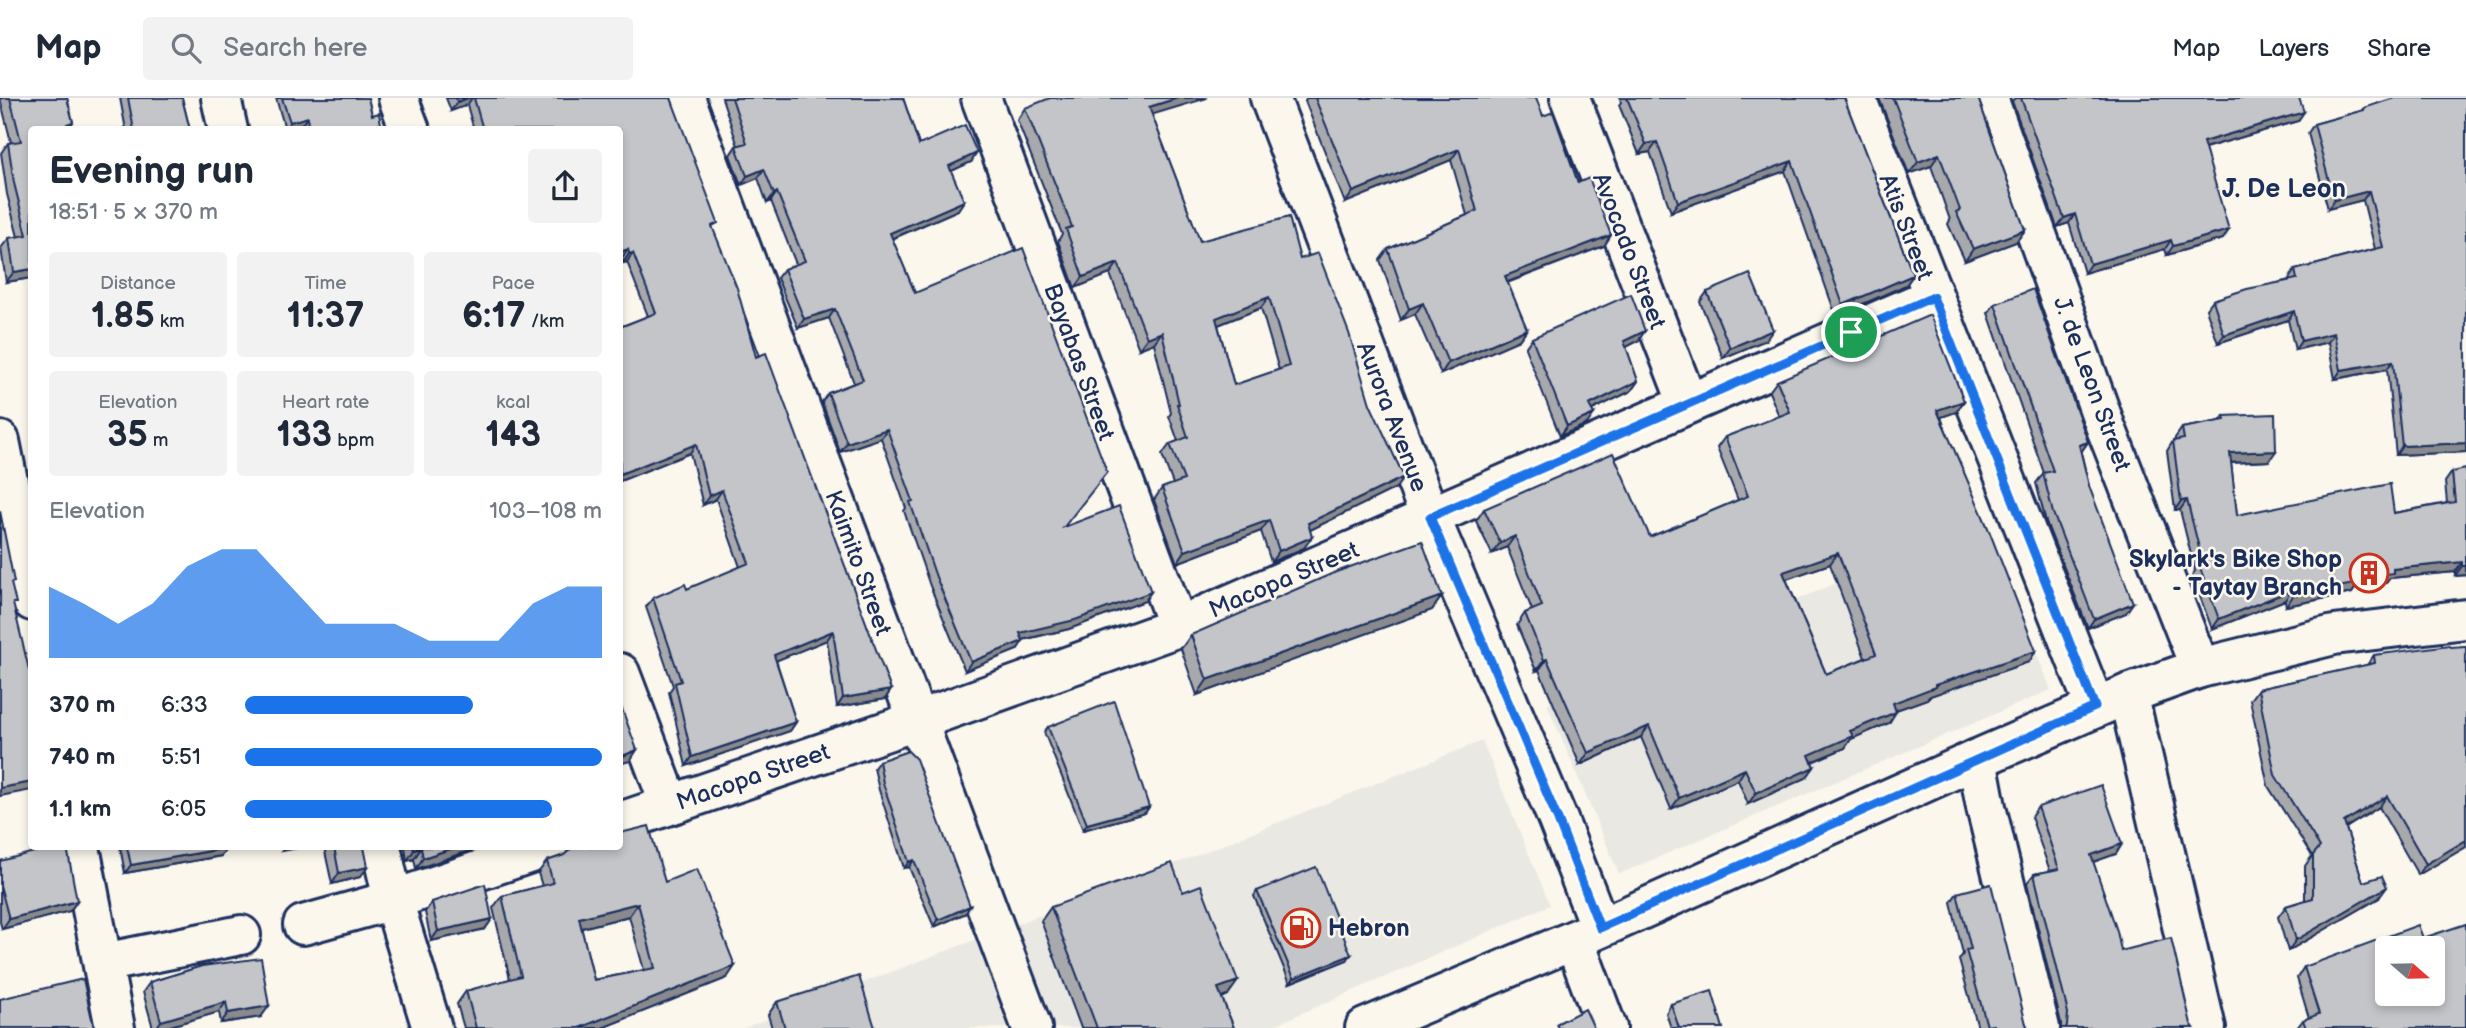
<!DOCTYPE html>
<meta charset="utf-8">
<style>
body{margin:0;font-family:"Balsamiq Sans",sans-serif;background:#f2f2f3;color:#1f2937;height:100vh;display:flex;flex-direction:column;font-size:26px;white-space:nowrap}
*{box-sizing:border-box;margin:0}
p{font-size:23px;color:#747a83}
.icon{flex:none;width:38px;height:38px;fill:none;stroke:currentColor;stroke-width:2;stroke-linecap:round;stroke-linejoin:round}
.map{position:relative;flex:1;overflow:hidden}
.details{position:absolute;left:28px;top:28px;width:595px;height:724px;display:flex;flex-direction:column;background:#fff;border-radius:7px;box-shadow:0 4px 10px #0003}
.details>*{flex:none}
.needle{width:46px;rotate:110deg}
.controls{position:absolute;left:2375px;top:838px;display:grid;gap:14px}
.controls a{display:grid;place-items:center;width:70px;height:70px;border-radius:7px;background:#fff;box-shadow:0 4px 10px #0003;font-size:35px}
.pin{position:absolute;display:grid;place-items:center;width:60px;height:60px;color:#fff;margin:-30px;border:4px solid #fff;border-radius:50%;box-shadow:0 2px 7px #0007}
.round{display:grid;place-items:center;flex:none;width:74px;height:74px;border-radius:7px;background:#f2f2f3}
.head{display:flex;align-items:center;justify-content:space-between;height:119px;padding:0 21px}
h1{font-size:38px;font-weight:700;line-height:52px}
.stats{display:grid;grid-template-columns:repeat(3,1fr);gap:10px;height:119px;padding:7px 21px}
.stats div{display:grid;align-content:center;border-radius:7px;background:#f2f2f3;text-align:center}
.stats b{font-size:35px;font-weight:700}
.stats small{font-size:19px;font-weight:400}
.stats p{font-size:19px}
.chart{height:196px;padding:14px 21px}
.chart p{display:flex;justify-content:space-between}
.chart svg{width:100%;height:126px;margin-top:7px;fill:#1a73e8;opacity:.7}
ul{padding:0 21px;list-style:none;font-size:23px}
li{display:grid;grid-template-columns:112px 84px 1fr;align-items:center;height:52px}
li i{height:18px;border-radius:9px;background:#1a73e8}
header{display:flex;align-items:center;gap:42px;box-sizing:border-box;height:98px;padding:0 35px;background:#fff;border-bottom:2px solid #e0e1e3}
header strong{font-size:33px}
nav{display:flex;gap:38px;margin-inline-start:auto;font-size:24px}
.search{width:490px;height:63px;background:#f2f2f3;display:flex;align-items:center;gap:18px;box-sizing:border-box;padding:0 24px;border-radius:7px;color:#747a83;font-size:26px}
.map>svg:first-child{display:block}
.built{fill:#eae8e2}
.lines{fill:none;stroke-linecap:round;stroke-linejoin:round}
.minor-casing{stroke:#1b2f5e;stroke-width:44}
.primary-casing{stroke:#1b2f5e;stroke-width:44}
.minor{stroke:#fbf7ec;stroke-width:38}
.primary{stroke:#fbf7ec;stroke-width:38}
.wall{fill:#a8a9ad;stroke:#1b2f5e;stroke-width:2;fill-rule:evenodd}
.shaded-wall{fill:#888a8d;stroke:#1b2f5e;stroke-width:2}
.building{fill:#c3c5c9;stroke:#1b2f5e;stroke-width:2;fill-rule:evenodd}
.route-casing{stroke:#fff;stroke-width:14}
.route{stroke:#1a73e8;stroke-width:9}
.labels{text-anchor:middle;dominant-baseline:central;stroke-width:5;stroke-linejoin:round;paint-order:stroke}
.street-label{font-size:24px;fill:#1b2f5e;stroke:#fbf7ec}
.poi-label{font-size:24px;font-weight:bold;fill:#1b2f5e;stroke:#fbf7ec;text-anchor:end}
.neighbourhood-label{font-size:26px;font-weight:bold;fill:#1b2f5e;stroke:#fbf7ec}
</style>
<header>
<strong>Map</strong>
<div class="search"><svg class="icon" aria-label="search" viewBox="0 0 24 24"><circle cx="10" cy="10" r="6"/><path d="M15 15l6 6"/></svg>Search here</div>
<nav><a>Map</a><a>Layers</a><a>Share</a></nav>
</header>
<div class="map">
<svg width="2466" height="930" viewBox="0 0 2466 930">
<rect width="100%" height="100%" fill="#fbf7ec"/>
<filter id="ink" filterUnits="userSpaceOnUse"><feTurbulence type="fractalNoise" baseFrequency=".0143" numOctaves="2"/><feDisplacementMap in="SourceGraphic" scale="14" xChannelSelector="R" yChannelSelector="G"/><feConvolveMatrix kernelMatrix="1 2 1 2 8 2 1 2 1" color-interpolation-filters="sRGB"/></filter>
<g filter="url(#ink)">
<!-- built -->
<path class="built" d="M1985,423L2051,592L1619,776L1547,606Z
M1482,643L1550,807L1268,930H744L1182,763Z"/>
<g class="lines">
<defs>
<path id="minor" d="M221,0L228,32
M398,0L410,32
M685,0L1032,930
M981,0L1178,529
M1270,0L1430,419L1558,722L1600,830
M1570,0L1688,306
M1856,0L2095,609
M1988,0L2106,330L2200,570
M0,343L32,503
M620,575L670,707
M2128,596L2206,930
M1977,661L1986,709L2040,930
M620,724L916,623L1178,529L1933,199
M80,749L115,930
M381,749L393,802L432,930
M303,827L393,802L548,749
M1574,842L1607,930
M103,865L241,837"/>
<path id="primary" d="M1365,930L1574,842L1977,661L2128,596L2200,570L2334,537L2466,521"/>
</defs>
<!-- minor casing -->
<use href="#minor" class="minor-casing"/>
<!-- primary casing -->
<use href="#primary" class="primary-casing"/>
<!-- minor -->
<use href="#minor" class="minor"/>
<!-- primary -->
<use href="#primary" class="primary"/>
</g>
<!-- wall -->
<path class="wall" d="M0,0H67L73,24L68,32H32V180L6,184L1,150L9,140L18,139L7,96L1,55L8,45L11,44Z
M120,0H182L190,32H126Z
M276,0H368L372,17L382,32H303V25L285,31Z
M446,0H671L713,131L756,259L891,592L885,601L837,609L827,542L776,562L796,624L790,633L686,668L669,594L673,588L646,509L653,500L687,491L740,469L716,401L703,407L690,355L620,383V229L648,218L627,164L623,165L622,160L620,32H474L467,7L451,13Z
M722,0H903L919,47L971,64L951,73L958,112L892,141L915,195L1065,429L1145,503L1069,531L1023,542L1017,552L965,573L930,488L904,413L906,410L881,340L840,354L822,304L828,295L854,285L829,220L798,230L777,180L784,171L796,166L771,103L767,105L758,80L741,87L730,57L736,48H738Z
M1307,0H1536L1543,18L1578,85L1611,137L1604,148L1507,185L1527,231L1519,242L1441,276L1415,216L1401,222L1380,162L1388,151L1467,117L1451,62L1345,105L1305,3Z
M1620,0H1844L1913,177L1906,187L1836,218L1785,73L1671,114L1650,54L1639,56L1619,7L1621,4Z
M1879,0H1978L2025,132L2016,144L1965,163L1948,126L1950,122L1931,68L1909,76Z
M2015,0H2299L2298,23L2205,50L2223,141L2167,157L2165,151L2084,175L2069,125L2057,129L2012,3Z
M2466,0V354L2396,357L2387,271L2335,281L2328,244L2295,252L2288,222L2218,245L2206,211L2213,202L2289,182V181L2295,172L2375,151L2363,102L2328,111L2308,35L2314,26L2361,13L2364,10Z
M1025,10L1152,17L1200,143L1300,161L1396,390L1310,432L1304,450L1271,464L1261,433L1177,465L1154,402L1162,390L1173,386L1162,357L1170,346L1178,343L1169,318L1171,315L1154,245L1139,251L1110,176L1075,190L1058,143L1062,136L1017,22ZM1261,210L1279,272L1234,287L1218,227Z
M1707,194L1766,242L1723,260L1700,204Z
M1995,206L2088,344L2081,354L2089,388L2126,515L2088,530L2046,424L2036,385L2044,375L1988,215Z
M1532,240L1638,243L1626,249L1638,283L1631,293L1592,312L1587,326L1560,338L1525,250Z
M1777,283L1964,303L1956,314L1941,319L2029,564L1930,598L1927,601L1896,612L1889,625L1851,641L1845,650L1812,664L1814,669L1806,680L1748,706L1738,682L1671,711L1641,639L1580,667L1539,572L1536,573L1517,527L1525,515L1532,512L1507,449L1492,456L1476,423L1484,411L1650,439L1738,402L1717,350L1725,339L1779,318L1769,294ZM1830,466L1865,560L1826,576L1786,481Z
M2224,318L2269,363L2231,365L2237,417L2394,415L2447,405L2445,384L2452,374L2466,477L2455,478V474L2390,480L2386,485L2356,489L2352,495L2286,508L2285,502L2212,531L2192,477L2195,473L2180,412H2175L2167,353L2173,343L2175,342V340L2182,330L2220,323Z
M1442,498L1432,512L1197,597L1181,551L1191,537Z
M2466,548V749L2418,777L2379,709L2346,730L2363,784L2379,800L2288,853L2278,819L2286,808L2305,802V768L2312,758L2268,688L2250,602L2258,591L2367,567L2374,557Z
M1048,629L1149,709L1145,715L1083,732L1044,634Z
M879,663L966,815L934,829L909,769L904,770L879,692L874,670Z
M2038,709L2122,746L2116,756L2093,764L2121,853L2191,926L2194,930H2061V925L2027,785L2034,776L2050,773L2031,719Z
M120,749H226L227,750L221,758L125,775Z
M324,749H364L360,779L332,786Z
M405,749H472L469,753L416,771L414,761L407,763Z
M0,763L77,803L70,813L2,831L0,824Z
M547,763L665,784L727,880L602,930H464L457,906L466,893L510,881L493,810L502,798L542,788L538,775ZM629,818L644,872L594,882L581,830Z
M1257,793L1347,862L1290,885L1254,798Z
M1183,794L1228,897L1222,900L1234,930H1081L1041,823L1051,809Z
M1957,795L2026,926L2028,930H1978L1959,862L1963,856L1951,804Z
M432,804L492,821L485,831L431,843L425,814Z
M2423,840L2466,930H2297L2303,922L2309,920L2297,880L2304,869Z
M202,868L261,919L221,925L219,914L163,930H153L143,894L150,884Z
M777,904L875,930H772L768,917Z
M1671,906L1723,930H1671L1666,915Z"/>
<!-- shaded-wall -->
<path class="shaded-wall" d="M468,0H472L467,7L451,13L457,4Z
M1178,0H1207L1141,20L1149,9Z
M2304,14L2298,23L2197,52L2203,44Z
M308,19L303,25L285,31L290,24Z
M1657,44L1650,54L1639,56L1646,46Z
M1459,51L1451,62L1345,105L1353,94Z
M977,55L971,64L943,77L949,68Z
M1939,56L1931,68L1909,76L1918,64Z
M1792,63L1785,73L1671,114L1678,104Z
M764,71L758,80L741,87L747,78Z
M2369,93L2363,102L2328,111L2334,102Z
M777,94L771,103L767,105L774,96Z
M964,103L958,112L884,144L890,135Z
M2075,116L2069,125L2057,129L2064,120Z
M2025,132L2016,144L1965,163L1973,151Z
M2229,132L2223,141L2167,157L2173,148Z
M1611,137L1604,148L1497,188L1505,178Z
M2171,142L2165,151L2084,175L2090,166Z
M628,151L622,160L620,161V154Z
M633,155L627,164L623,165L629,156Z
M1118,165L1110,176L1075,190L1083,179Z
M32,171V180L6,184L14,174Z
M1913,177L1906,187L1836,218L1843,207Z
M1269,199L1261,210L1208,231L1216,220Z
M1423,205L1415,216L1401,222L1409,211Z
M835,211L829,220L798,230L804,221Z
M2294,213L2288,222L2218,245L2224,237Z
M1527,231L1519,242L1441,276L1448,265Z
M1773,232L1766,242L1723,260L1730,250Z
M1645,233L1638,243L1617,254L1624,243Z
M1162,234L1154,245L1139,251L1147,240Z
M2334,235L2328,244L2295,252L2301,243Z
M2393,263L2387,271L2335,281L2341,272Z
M1638,283L1631,293L1582,317L1589,307Z
M1964,303L1956,314L1930,323L1937,312Z
M1594,316L1587,326L1560,338L1567,328Z
M887,331L881,340L840,354L847,345Z
M2088,344L2081,354L2079,347Z
M2466,345V354L2396,357L2402,348Z
M696,346L690,355L620,383V376Z
M2276,353L2269,363L2223,365L2230,355Z
M1404,379L1396,390L1300,437L1308,425Z
M722,392L716,401L703,407L709,398Z
M2187,402L2180,412H2175L2181,403Z
M1269,422L1261,433L1177,465L1185,453Z
M1515,438L1507,449L1492,456L1500,445Z
M1312,439L1304,450L1271,464L1279,453Z
M1838,455L1830,466L1775,485L1783,474Z
M2462,464L2455,474L2390,480L2386,485L2356,489L2352,495L2286,508L2293,498L2393,471Z
M2462,468H2466V477L2455,478Z
M2292,492L2285,502L2212,531L2219,521Z
M1151,494L1145,503L1069,531L1013,544L1020,535Z
M1442,498L1432,512L1197,597L1207,582Z
M2133,505L2126,515L2088,530L2094,521Z
M833,533L827,542L768,566L774,557Z
M1023,543L1017,552L965,573L971,564Z
M2036,553L2029,564L1930,598L1927,601L1885,616L1893,605L1935,587Z
M1547,561L1539,572L1536,573L1544,562Z
M891,592L885,601L837,609L843,600Z
M1896,614L1889,625L1851,641L1845,650L1801,668L1809,657L1850,633Z
M796,624L790,633L686,668L692,659Z
M1649,628L1641,639L1580,667L1588,655Z
M637,652L630,663L620,666V659Z
M1814,669L1806,680L1748,706L1756,695Z
M1745,671L1738,682L1671,711L1679,700Z
M32,684V692L0,698V690Z
M2387,698L2379,709L2337,735L2344,724Z
M1149,709L1145,715L1083,732L1087,726Z
M2466,742V749L2418,777L2426,766Z
M2122,746L2116,756L2085,767L2091,757Z
M285,749H303L282,753Z
M456,749H472L469,753L416,771L423,760Z
M227,750L221,758L125,775L131,767Z
M421,750L414,761L407,763L414,752Z
M914,762L909,769L904,770L909,764Z
M368,769L360,779L332,786L339,775Z
M2387,789L2379,800L2288,853L2296,842Z
M77,803L70,813L2,831L9,821Z
M638,805L629,818L570,833L579,820Z
M970,808L966,815L934,829L938,822Z
M492,821L485,831L431,843L438,833Z
M1351,857L1347,862L1290,885L1294,880Z
M735,868L727,880L602,930H579Z
M1238,883L1228,897L1208,905L1218,890Z
M226,904L219,914L163,930H156L161,923Z
M269,908L261,919L221,925L228,915Z"/>
<!-- building -->
<path class="building" d="M10,0H67L73,24L67,26L68,32H32V171L14,174L9,140L27,137L14,85L8,45L21,43Z
M128,0H182L190,32H134Z
M282,0H368L372,17L379,15L382,32H307L308,19L290,24Z
M456,0H468L457,4Z
M474,0H671L718,125L712,128L737,190L756,259L766,255L891,592L843,600L833,533L774,557L796,624L692,659L675,585L681,583L653,500L685,486L687,491L749,465L722,392L709,398L696,346L620,376V229L656,215L633,155L629,156L628,151L620,154V32H483Z
M732,0H903L919,47L965,27L977,55L949,68L964,103L890,135L915,195L1023,150L1107,374L1064,429L1119,408L1151,494L1075,522L1020,535L1023,543L971,564L936,479L910,404L913,403L887,331L847,345L828,295L863,282L835,211L804,221L784,171L805,163L777,94L774,96L764,71L747,78L736,48L747,45Z
M1050,0H1178L1149,9L1200,143L1289,119L1300,161L1318,155L1349,235L1370,306L1404,379L1308,425L1312,439L1279,453L1269,422L1185,453L1162,390L1184,382L1170,346L1188,339L1177,306H1179L1162,234L1147,240L1118,165L1083,179L1066,131L1072,129L1025,10ZM1269,199L1289,268L1234,287L1216,220Z
M1315,0H1536L1543,18L1553,14L1578,85L1589,80L1611,137L1505,178L1527,231L1448,265L1423,205L1409,211L1388,151L1477,113L1459,51L1353,94Z
M1627,0H1844L1913,177L1843,207L1792,63L1678,104L1657,44L1646,46Z
M1893,0H1978L2025,132L1973,151L1956,114L1960,112L1939,56L1918,64Z
M2021,0H2299L2304,14L2203,44L2229,132L2173,148L2171,142L2090,166L2075,116L2064,120Z
M2394,0H2466V345L2402,348L2393,263L2341,272L2334,235L2301,243L2294,213L2224,237L2213,202L2247,191L2297,181L2295,172L2383,149L2369,93L2334,102L2314,26L2364,12V10Z
M1750,176L1773,232L1730,250L1707,194Z
M2033,191L2088,344L2079,347L2089,388L2133,505L2094,521L2053,415L2043,375L2053,373L1995,206Z
M1631,196L1645,233L1624,243L1638,283L1589,307L1594,316L1567,328L1532,240Z
M1930,217L1964,303L1937,312L1988,430L2036,553L1935,587V589L1893,605L1896,614L1850,633L1853,638L1809,657L1814,669L1756,695L1745,671L1679,700L1649,628L1588,655L1547,561L1544,562L1525,515L1542,508L1515,438L1500,445L1484,411L1613,355L1650,439L1748,398L1725,339L1790,314L1777,283ZM1838,455L1876,556L1826,576L1783,474Z
M2275,316L2276,353L2230,355L2237,417L2390,386L2394,415L2455,404L2452,374L2466,371V468H2462V464L2393,471V475L2358,480L2359,485L2293,498L2292,492L2219,521L2199,467L2203,466L2187,402L2181,403L2173,343L2184,341L2182,330L2225,322L2224,318Z
M0,413L14,484L11,485L16,505H13L32,584V684L0,690Z
M1422,443L1442,498L1207,582L1191,537L1336,474Z
M2449,547L2450,549L2466,548V742L2426,766L2387,698L2344,724L2363,784L2382,778L2387,789L2296,842L2286,808L2313,800V757L2320,749L2275,677L2258,591L2375,565L2374,557Z
M1114,603L1149,709L1087,726L1048,629Z
M622,611L637,652L620,659V612Z
M908,653L916,661L970,808L938,822L914,762L909,764L883,685L879,663Z
M2101,687L2122,746L2091,757L2117,833L2121,853L2171,840L2191,926L2194,930H2066L2067,927L2068,915L2034,776L2059,771L2038,709Z
M649,728L665,784L697,771L735,868L579,930H476L466,893L521,878L502,798L553,785L547,763L564,757L573,749H620V735ZM638,805L655,870L594,882L579,820Z
M53,749H67L77,803L9,821L0,787V763Z
M127,749H226L227,750L131,767Z
M334,749H364L368,769L339,775Z
M413,749H456L423,760L421,750L414,752Z
M1172,765L1183,794L1201,787L1238,883L1218,890L1234,930H1097L1051,809Z
M1316,769L1351,857L1294,880L1257,793Z
M485,786L492,821L438,833L432,804Z
M1991,786L2026,926L2028,930H1994L1993,927L1987,928L1966,852L1971,851L1957,795Z
M2466,826V930H2306L2303,922L2319,916L2304,869L2418,827L2423,840ZM2387,850H2432V896H2387Z
M261,860L269,908L228,915L226,904L161,923L150,884L202,868Z
M859,878L875,930H785L777,904Z
M83,881L94,930H0V901Z
M1712,893L1723,930H1679L1671,906Z
M1585,911L1594,930H1558L1556,926Z"/>
</g>
<g class="lines" filter="url(#ink)">
<defs>
<path id="route" d="M1933,199L2095,609L1600,830L1558,722L1430,419Z"/>
</defs>
<!-- route casing -->
<use href="#route" class="route-casing"/>
<!-- route -->
<use href="#route" class="route"/>
</g>
<!-- icons -->
<defs>
<symbol id="building-ring" viewBox="-11 -11 22 22"><circle r="9.5" fill="#fbf7ec" stroke="#c8321e" stroke-width="1.5"/><path d="M-4-6H4V6H1V3H-1V6H-4ZM-2.5-4.3h1.7v1.8h-1.7ZM.8-4.3h1.7v1.8H.8ZM-2.5-1h1.7V.8h-1.7ZM.8-1h1.7V.8H.8Z" fill="#c8321e"/></symbol>
<symbol id="fuel-ring" viewBox="-11 -11 22 22"><circle r="9.5" fill="#fbf7ec" stroke="#c8321e" stroke-width="1.5"/><path d="M-5.5-6h7V0h2V4h1.3V-2.5L3-4.5l.8-.8L6-3V5H2.5V1h-1V6h-7ZM-4.2-4.7v3.2H.2V-4.7Z" fill="#c8321e"/></symbol>
</defs>
<g fill-rule="evenodd">
<use href="#building-ring" x="2347" y="453" width="44" height="44"/>
<use href="#fuel-ring" x="1279" y="808" width="44" height="44"/>
</g>
<g class="labels">
<!-- street labels -->
<g class="street-label">
<text transform="translate(1906 129) rotate(69)">Atis Street</text>
<text transform="translate(1629 153) rotate(69)">Avocado Street</text>
<text transform="translate(1079 264) rotate(70)">Bayabas Street</text>
<text transform="translate(2092 286) rotate(70)">J. de Leon Street</text>
<text transform="translate(1392 319) rotate(69)">Aurora Avenue</text>
<text transform="translate(858 465) rotate(70)">Kaimito Street</text>
<text transform="translate(1284 482) rotate(-23)">Macopa Street</text>
<text transform="translate(753 679) rotate(-19)">Macopa Street</text>
</g>
<!-- poi labels -->
<g class="poi-label">
<text x="2342" y="461">Skylark's Bike Shop<tspan x="2342" dy="28">- Taytay Branch</tspan></text>
<text x="1328" y="830" text-anchor="start">Hebron</text>
</g>
<!-- neighbourhood labels -->
<g class="neighbourhood-label">
<text x="2284" y="91">J. De Leon</text>
</g>
</g>
</svg>
<div class="controls">
<a><svg class="needle" viewBox="-14 -14 28 28"><path d="M0-13l5 13h-10z" fill="#e53935"/><path d="M0 13l5-13h-10z" fill="#747a83"/></svg></a>
</div>
<div class="pin" style="left:1851px;top:234px;background:#1e9e55"><svg class="icon" aria-label="arrive" viewBox="0 0 24 24"><path d="M6 21V4h12l-3 4 3 4H6"/></svg></div>
<section class="details">
<div class="head"><div><h1>Evening run</h1><p>18:51 · 5 × 370 m</p></div><a class="round"><svg class="icon" aria-label="share" viewBox="0 0 24 24"><path d="M12 15V3M7 8l5-5 5 5M5 13v7h14v-7"/></svg></a></div>
<div class="stats">
<div><p>Distance</p><b>1.85<small> km</small></b></div>
<div><p>Time</p><b>11:37</b></div>
<div><p>Pace</p><b>6:17<small> /km</small></b></div>
</div>
<div class="stats">
<div><p>Elevation</p><b>35<small> m</small></b></div>
<div><p>Heart rate</p><b>133<small> bpm</small></b></div>
<div><p>kcal</p><b>143</b></div>
</div>
<div class="chart"><p><span>Elevation</span>103–108 m</p>
<svg viewBox="0 0 160 44" preserveAspectRatio="none"><path d="M0 44V19L10 25L20 32L30 25L40 12L50 6L60 6L70 19L80 32L90 32L100 32L110 38L120 38L130 38L140 25L150 19L160 19V44z"/></svg>
</div>
<ul>
<li><b>370 m</b>6:33<i style="width:64%"></i></li>
<li><b>740 m</b>5:51<i style="width:100%"></i></li>
<li><b>1.1 km</b>6:05<i style="width:86%"></i></li>
</ul>
</section>
</div>
